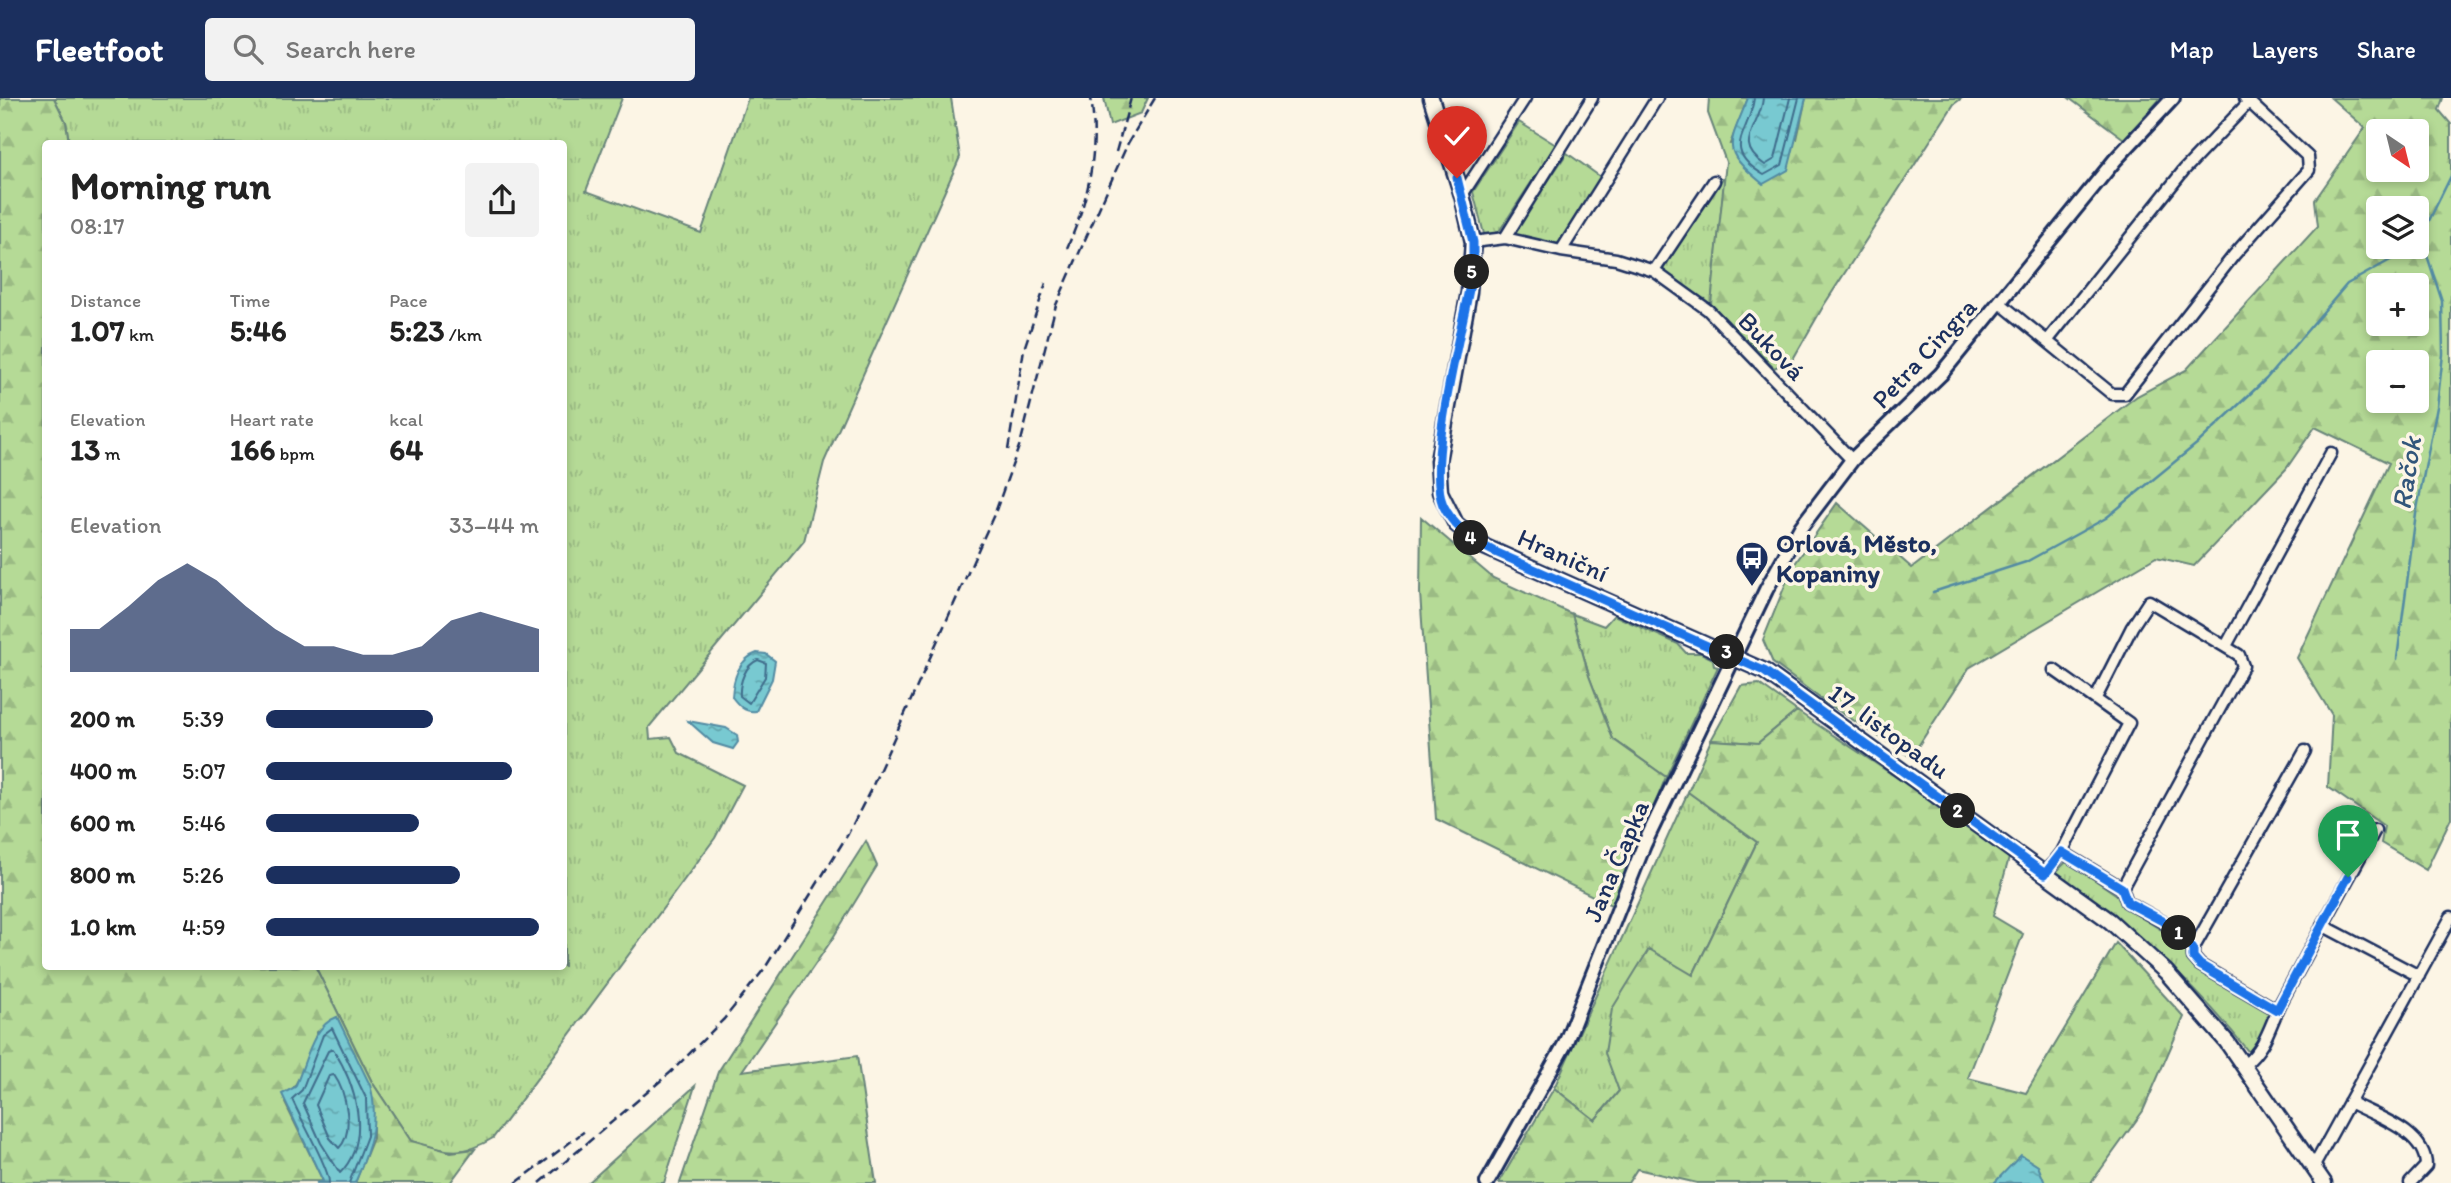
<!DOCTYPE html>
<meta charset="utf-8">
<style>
body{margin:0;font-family:Itim,sans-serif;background:#f2f2f2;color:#222;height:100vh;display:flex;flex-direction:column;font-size:26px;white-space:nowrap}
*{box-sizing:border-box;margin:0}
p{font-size:23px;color:#767676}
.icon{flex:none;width:38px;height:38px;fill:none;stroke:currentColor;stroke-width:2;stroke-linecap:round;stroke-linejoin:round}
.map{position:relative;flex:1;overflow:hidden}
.panel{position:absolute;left:42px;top:42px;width:525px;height:830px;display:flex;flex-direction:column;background:#fff;border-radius:7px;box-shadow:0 4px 10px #0003}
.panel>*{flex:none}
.needle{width:46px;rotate:145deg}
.buttons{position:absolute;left:2366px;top:21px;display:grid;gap:14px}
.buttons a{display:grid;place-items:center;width:63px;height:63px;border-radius:7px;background:#fff;box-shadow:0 4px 10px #0003;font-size:35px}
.pin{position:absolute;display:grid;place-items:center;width:60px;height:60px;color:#fff;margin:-72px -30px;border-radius:50% 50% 50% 0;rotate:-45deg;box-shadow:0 0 7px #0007}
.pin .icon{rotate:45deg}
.km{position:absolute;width:35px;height:35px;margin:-18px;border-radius:50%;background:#222;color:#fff;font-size:19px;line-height:35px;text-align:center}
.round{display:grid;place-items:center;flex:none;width:74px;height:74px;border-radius:7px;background:#f2f2f2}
.headline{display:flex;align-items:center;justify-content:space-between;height:119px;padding:0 28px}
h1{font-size:38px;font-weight:800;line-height:52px}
.stats{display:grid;grid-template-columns:repeat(3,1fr);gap:10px;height:119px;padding:7px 28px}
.stats div{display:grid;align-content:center}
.stats b{font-size:30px;font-weight:800}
.stats small{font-size:19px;font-weight:400}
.stats p{font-size:19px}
.chart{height:196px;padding:14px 28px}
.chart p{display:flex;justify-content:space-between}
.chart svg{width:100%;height:126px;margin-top:7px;fill:#1b2f5e;opacity:.7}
ul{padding:0 28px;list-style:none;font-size:23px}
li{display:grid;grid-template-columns:112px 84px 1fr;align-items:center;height:52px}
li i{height:18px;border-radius:9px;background:#1b2f5e}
header{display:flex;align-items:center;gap:42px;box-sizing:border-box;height:98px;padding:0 35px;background:#1b2f5e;color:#fff}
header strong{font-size:33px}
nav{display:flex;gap:38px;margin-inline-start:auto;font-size:24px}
.search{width:490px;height:63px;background:#f2f2f2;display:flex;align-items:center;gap:18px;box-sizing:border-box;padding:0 24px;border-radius:7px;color:#767676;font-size:26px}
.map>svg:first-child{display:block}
.grass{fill:url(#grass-tufts);stroke:#68847a;stroke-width:2}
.forest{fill:url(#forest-firs);stroke:#68847a;stroke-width:2;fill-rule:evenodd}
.water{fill:url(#water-ripples);stroke:#538ba3;stroke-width:2}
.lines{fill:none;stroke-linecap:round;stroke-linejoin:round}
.shore{stroke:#406d8c;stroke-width:2}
.stream{stroke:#538ba3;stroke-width:2.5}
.minor-casing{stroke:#1b2f5e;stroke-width:15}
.tertiary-casing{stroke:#1b2f5e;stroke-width:18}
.secondary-casing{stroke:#1b2f5e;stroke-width:19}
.minor{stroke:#fcf5e5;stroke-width:10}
.tertiary{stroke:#fcf5e5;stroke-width:12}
.secondary{stroke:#fcf5e5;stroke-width:14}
.rail{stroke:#1b2f5e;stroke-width:2.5;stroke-dasharray:10 5;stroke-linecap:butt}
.route-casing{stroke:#fff;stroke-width:14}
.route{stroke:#1a73e8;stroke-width:9}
.labels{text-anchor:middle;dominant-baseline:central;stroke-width:7;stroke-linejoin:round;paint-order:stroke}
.street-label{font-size:26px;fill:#1b2f5e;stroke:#fcf5e5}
.poi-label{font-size:26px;font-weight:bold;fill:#1b2f5e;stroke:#fcf5e5;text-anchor:start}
.water-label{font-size:28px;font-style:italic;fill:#32567b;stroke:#fcf5e5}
</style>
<header>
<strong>Fleetfoot</strong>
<div class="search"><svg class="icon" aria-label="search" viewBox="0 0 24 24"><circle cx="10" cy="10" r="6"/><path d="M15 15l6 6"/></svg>Search here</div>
<nav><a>Map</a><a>Layers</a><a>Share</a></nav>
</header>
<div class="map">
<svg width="2451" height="1085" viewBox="0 0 2451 1085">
<defs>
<pattern id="grass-tufts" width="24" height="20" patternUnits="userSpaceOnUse" patternTransform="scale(1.75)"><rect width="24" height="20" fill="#b5da96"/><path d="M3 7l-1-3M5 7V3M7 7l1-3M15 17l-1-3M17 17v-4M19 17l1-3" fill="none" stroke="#9bbb84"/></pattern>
<pattern id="forest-firs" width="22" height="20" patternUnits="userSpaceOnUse" patternTransform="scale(1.75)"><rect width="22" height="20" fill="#b5da96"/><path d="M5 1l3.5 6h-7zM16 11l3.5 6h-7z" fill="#9bbb84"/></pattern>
<pattern id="water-ripples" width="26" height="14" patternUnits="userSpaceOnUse" patternTransform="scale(1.75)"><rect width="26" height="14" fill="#78c9d1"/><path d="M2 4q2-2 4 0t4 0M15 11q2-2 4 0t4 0" fill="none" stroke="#62a4ad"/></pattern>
</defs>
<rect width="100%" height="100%" fill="#fcf5e5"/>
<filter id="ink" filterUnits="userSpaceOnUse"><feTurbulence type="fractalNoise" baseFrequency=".0143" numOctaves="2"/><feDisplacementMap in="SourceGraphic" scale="14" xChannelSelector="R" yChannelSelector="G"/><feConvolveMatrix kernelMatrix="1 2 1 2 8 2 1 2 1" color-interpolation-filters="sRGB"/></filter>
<g filter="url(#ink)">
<!-- grass -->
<path class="grass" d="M54,0H622L586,93L701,135L748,0H951L960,59L824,364L804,443L649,629L650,641L671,639L679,655L743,687L715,740L493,1040C461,1060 445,1053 411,1043L372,984L315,868H564V46L69,45L66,24Z
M1519,24L1556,47L1498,135L1484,136L1473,94Z
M1567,55L1602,80L1559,148L1512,136Z
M1725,77L1711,206L1662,172Z
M1572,516L1604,528L1614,517L1678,546L1686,555H1701L1713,561L1714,568L1718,569L1666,679L1613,641L1589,578Z
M1759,586L1797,613L1758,645L1711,642L1741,588Z
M1688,694L1757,744L1693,877L1606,955L1619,993L1595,1022L1554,990Z
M2067,763L2117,797L2129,812L2181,844L2194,870L2266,911L2270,918L2258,950L2251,957C2194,883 2131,829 2056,774Z"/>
<!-- forest -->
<path class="forest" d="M0,0H54L66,24L69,45L46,46V868H315L372,984L411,1043L451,1054L475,1051L450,1085H355L373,1040V1009L337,919L317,934L304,971L285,1005L323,1083L0,1085Z
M1104,0H1148L1141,15L1110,27Z
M1709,0H1748L1730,46L1797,41L1806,0H1962L1954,6L1824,207L1793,261L1774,270L1711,206L1726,64L1708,15Z
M2069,0H2161L2124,41Z
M2331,0H2443L2439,12L2451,26V720L2426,772L2381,745L2384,728L2328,689L2332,617L2297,560L2389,365L2315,329L2286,371L2194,468L2156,459L1969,570L1911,659L1825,604L1773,565L1763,542L1792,470L1837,405L1912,470L2137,298L2186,272L2318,128L2315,102L2365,30ZM2417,33V72H2378V33ZM2417,110V149H2378V110ZM2378,187H2417V226H2378ZM2417,264V303H2378V264Z
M1421,419L1493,480L1572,516L1589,578L1613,641L1666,679L1613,808L1436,721L1420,495Z
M1797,613L1920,695L2009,760L1993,818L2023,836L1968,980L2026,995L2116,845L2184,919L2143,1013L2091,1085H1697L1637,1071L1628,1085H1499L1554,990L1595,1022L1619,993L1605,955L1612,911L1649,851L1693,877L1757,744L1688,694L1711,642L1758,645Z
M866,743L877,768L831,843L742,973L857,958L876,1085H680L718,974Z
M695,988L664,1085H588Z"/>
<!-- water -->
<path class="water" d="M1748,0H1806L1788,72L1763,86C1719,50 1729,49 1748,0Z
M757,555L766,556L775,563L772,581L756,613C745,615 738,607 732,599C733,581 739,561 757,555Z
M688,623L726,630L737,637L738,644L733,651L713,645Z
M337,919L370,987C380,1022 369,1053 355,1085H316L323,1083L282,996L295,989C306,966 311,928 337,919Z
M2021,1057L2038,1068L2045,1085H1994Z"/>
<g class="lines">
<!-- shore -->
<path class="shore" d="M1754,0C1750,36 1719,50 1764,77L1782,67L1799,0
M1763,0C1761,29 1731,45 1765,67L1775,61L1790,0
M758,562L766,565L765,579L749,605L740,598C739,585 745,567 758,562Z
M333,951C355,985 373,1041 340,1075L321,1045L303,1005L328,953Z
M334,977C346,994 355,1034 339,1050L330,1040L316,1007L329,978Z
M329,1085C330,1072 299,1018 292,1001L302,992L323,937L332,930L366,1000L367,1038L349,1085"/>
<!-- stream -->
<path class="stream" d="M1933,494L2026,464L2106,420L2199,344L2266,281L2347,186L2414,149
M2397,561L2416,416L2437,309L2443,256L2442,203L2421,139L2451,78"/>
<defs>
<path id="minor" d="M1462,97L1525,0
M1505,140L1592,0
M1473,144L1505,140L1561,153L1616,161L1654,173L1708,212L1852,362
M1561,153L1657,0
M1654,173L1714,83
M2000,205L2112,296H2125L2234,157L2309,72L2308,59L2245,0
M2048,242L2184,72L2249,4
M2226,548L2331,355
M2096,600L2132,529L2149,503L2239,557L2243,568L2122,790
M2062,754L2122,790L2127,804L2172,829L2193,851
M2045,776L2062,754L2129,625L2054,572
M2322,827L2419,878
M2277,912L2200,867L2193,859V851L2305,653
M2244,967C2268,948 2270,924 2284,899C2314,843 2344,788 2375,732
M2349,1004C2375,1018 2426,1033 2426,1068L2410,1085
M2313,1070L2451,819"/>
<path id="tertiary" d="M1487,1085L1565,946L1644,747L1766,492L1801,429L1852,362L1941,276L2115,62L2173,0"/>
<path id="secondary" d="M1431,0L1462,97L1473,144L1469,194L1438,363L1440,394L1456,426L1485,449L1764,573L2110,823L2166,874L2227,944L2324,1085"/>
</defs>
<!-- minor casing -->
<use href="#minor" class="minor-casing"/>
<!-- tertiary casing -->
<use href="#tertiary" class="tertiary-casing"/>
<!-- secondary casing -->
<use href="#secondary" class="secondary-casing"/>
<!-- minor -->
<use href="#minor" class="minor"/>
<!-- tertiary -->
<use href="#tertiary" class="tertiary"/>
<!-- secondary -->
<use href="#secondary" class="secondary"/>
<!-- rail -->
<path class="rail" d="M1116,54L1131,0
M1067,150C1089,101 1099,53 1091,0
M1008,352L1024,251L1046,185
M516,1085L585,1033
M540,1085L671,974L724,921L765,870L848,736L873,687L996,412L1021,343L1056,207L1128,45L1155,0"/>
</g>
</g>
<g class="lines" filter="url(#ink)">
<defs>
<path id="route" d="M1457,80L1473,144V170C1465,222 1425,363 1443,407C1453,428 1473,443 1493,453L1764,573L2045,776L2062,754L2122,790L2127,804L2172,828L2193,851V859L2200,867L2277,912L2348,779"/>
</defs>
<!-- route casing -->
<use href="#route" class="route-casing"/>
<!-- route -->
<use href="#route" class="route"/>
</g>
<!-- icons -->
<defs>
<symbol id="bus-pin" viewBox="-11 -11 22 30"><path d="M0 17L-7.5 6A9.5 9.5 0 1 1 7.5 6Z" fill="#1b2f5e" stroke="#fcf5e5"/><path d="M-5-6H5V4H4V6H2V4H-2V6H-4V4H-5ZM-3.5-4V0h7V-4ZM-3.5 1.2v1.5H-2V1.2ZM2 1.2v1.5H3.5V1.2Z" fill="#fff"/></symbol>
</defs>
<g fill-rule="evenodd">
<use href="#bus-pin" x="1733" y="441" width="38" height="52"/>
</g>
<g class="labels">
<!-- street labels -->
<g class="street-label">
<text transform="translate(1772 248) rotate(46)">Buková</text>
<text transform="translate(1924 255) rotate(-47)">Petra Cingra</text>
<text transform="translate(1563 457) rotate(24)">Hraniční</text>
<text transform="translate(1889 633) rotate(36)">17. listopadu</text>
<text transform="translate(1616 763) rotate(-67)">Jana Čapka</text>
</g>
<!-- poi labels -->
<g class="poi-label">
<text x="1776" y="445">Orlová, Město,<tspan x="1776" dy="30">Kopaniny</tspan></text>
</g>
<!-- water labels -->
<g class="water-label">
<text transform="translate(2406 375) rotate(-81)">Račok</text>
</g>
</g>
</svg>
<div class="buttons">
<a><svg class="needle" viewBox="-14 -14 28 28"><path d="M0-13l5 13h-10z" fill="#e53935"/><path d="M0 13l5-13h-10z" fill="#767676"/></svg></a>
<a><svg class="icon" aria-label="layers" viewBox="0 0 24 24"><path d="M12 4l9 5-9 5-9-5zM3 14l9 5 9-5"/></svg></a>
<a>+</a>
<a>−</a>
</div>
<div class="pin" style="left:2348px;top:779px;background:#1e9e55"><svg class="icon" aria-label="arrive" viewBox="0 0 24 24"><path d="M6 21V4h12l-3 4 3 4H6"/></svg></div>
<div class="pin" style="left:1457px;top:80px;background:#d93025"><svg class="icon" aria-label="check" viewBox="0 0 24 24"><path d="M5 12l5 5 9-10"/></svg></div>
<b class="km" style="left:2179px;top:835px">1</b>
<b class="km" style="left:1958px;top:713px">2</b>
<b class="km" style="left:1727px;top:554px">3</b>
<b class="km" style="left:1471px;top:440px">4</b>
<b class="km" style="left:1472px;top:174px">5</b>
<section class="panel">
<div class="headline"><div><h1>Morning run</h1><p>08:17</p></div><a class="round"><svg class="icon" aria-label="share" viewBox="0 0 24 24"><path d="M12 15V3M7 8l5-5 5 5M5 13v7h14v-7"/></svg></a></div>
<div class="stats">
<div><p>Distance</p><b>1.07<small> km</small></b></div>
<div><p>Time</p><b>5:46</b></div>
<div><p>Pace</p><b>5:23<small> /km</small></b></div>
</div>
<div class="stats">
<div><p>Elevation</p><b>13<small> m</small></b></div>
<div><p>Heart rate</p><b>166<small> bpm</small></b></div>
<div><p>kcal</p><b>64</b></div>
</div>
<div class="chart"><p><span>Elevation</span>33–44 m</p>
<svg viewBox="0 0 160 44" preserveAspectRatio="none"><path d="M0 44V29L10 29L20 21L30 12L40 6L50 12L60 21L70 29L80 35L90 35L100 38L110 38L120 35L130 26L140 23L150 26L160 29V44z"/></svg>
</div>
<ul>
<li><b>200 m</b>5:39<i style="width:61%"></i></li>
<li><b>400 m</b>5:07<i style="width:90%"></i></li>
<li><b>600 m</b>5:46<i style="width:56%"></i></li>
<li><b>800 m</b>5:26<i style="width:71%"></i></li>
<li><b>1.0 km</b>4:59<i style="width:100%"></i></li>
</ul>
</section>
</div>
